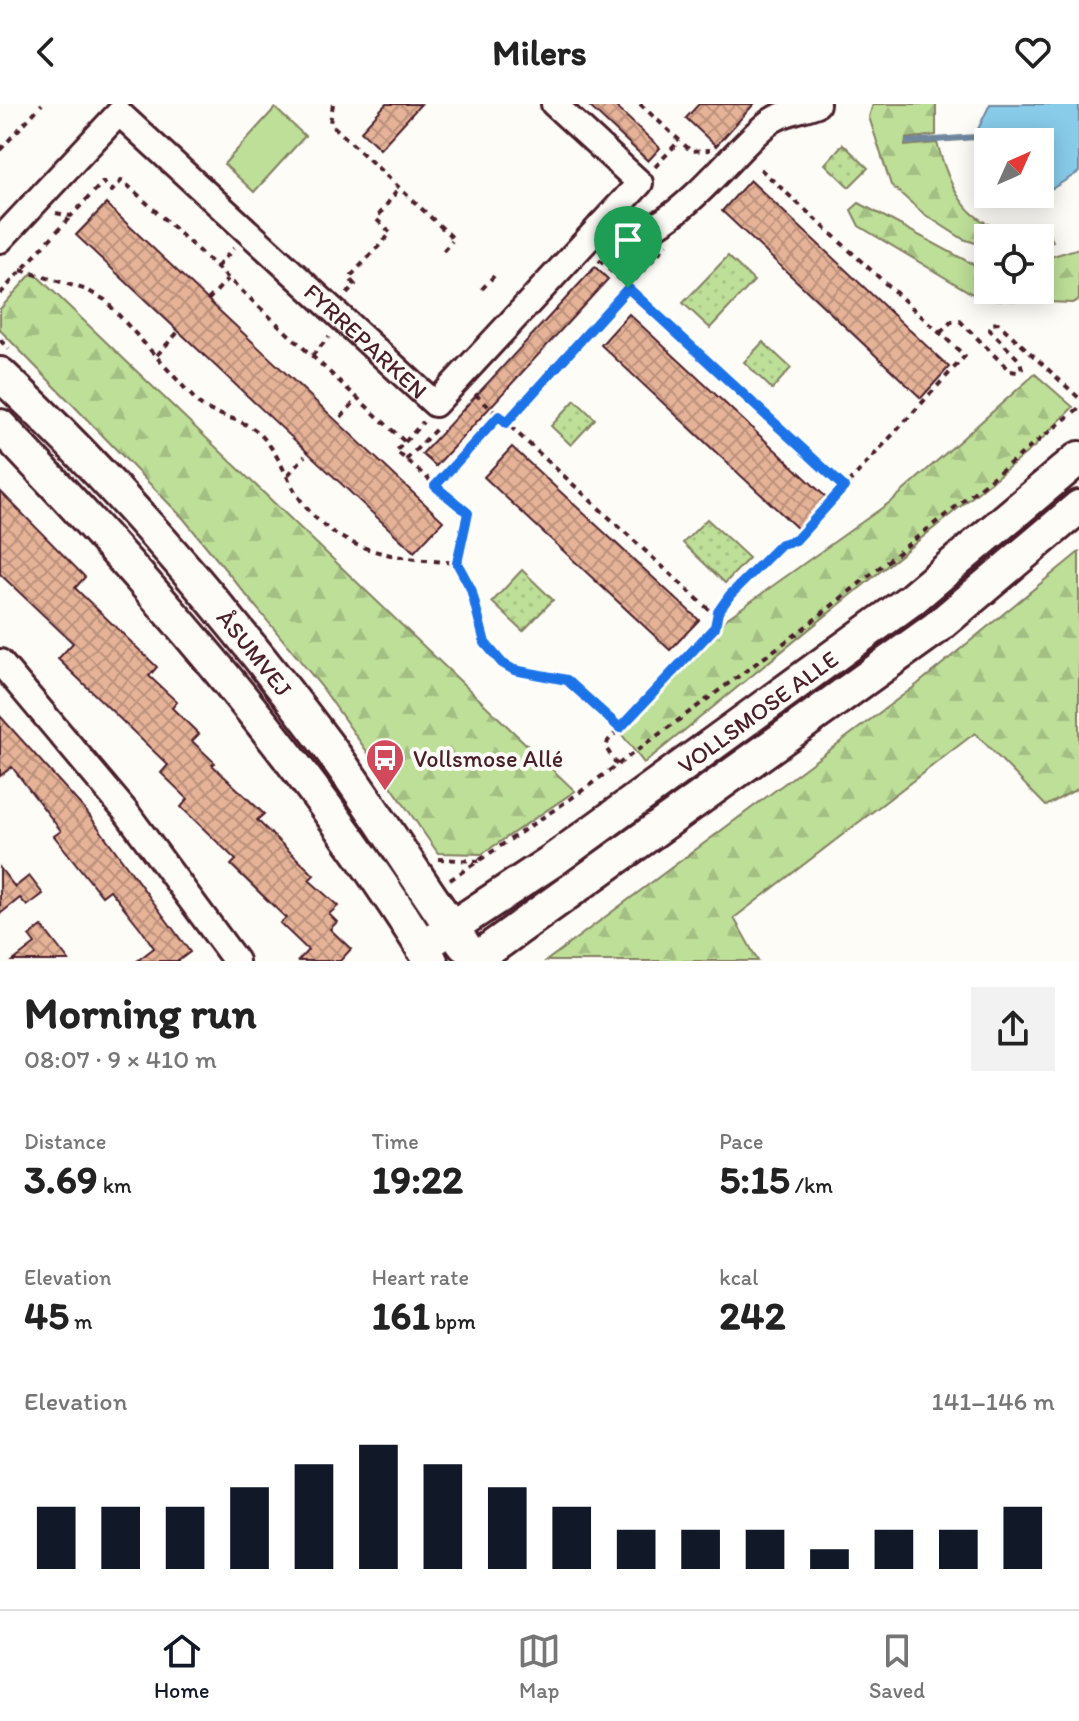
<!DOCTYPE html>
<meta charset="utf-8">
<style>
body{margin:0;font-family:Itim,sans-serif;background:#f2f2f2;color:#222;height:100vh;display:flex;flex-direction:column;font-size:30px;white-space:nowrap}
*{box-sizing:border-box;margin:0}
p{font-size:26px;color:#767676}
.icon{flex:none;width:44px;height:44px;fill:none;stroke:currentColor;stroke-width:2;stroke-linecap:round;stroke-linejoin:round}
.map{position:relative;height:857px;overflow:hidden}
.side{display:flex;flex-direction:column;background:#fff;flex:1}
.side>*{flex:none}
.needle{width:52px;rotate:45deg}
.buttons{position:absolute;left:974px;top:24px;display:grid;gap:16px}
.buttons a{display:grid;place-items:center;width:80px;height:80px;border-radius:0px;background:#fff;box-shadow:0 4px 20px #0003;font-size:40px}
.pin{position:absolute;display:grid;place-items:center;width:68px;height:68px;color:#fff;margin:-82px -34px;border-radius:50% 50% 50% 0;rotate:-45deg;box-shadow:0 0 8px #0007}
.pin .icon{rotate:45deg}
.round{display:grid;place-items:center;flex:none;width:84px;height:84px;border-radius:0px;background:#f2f2f2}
.overview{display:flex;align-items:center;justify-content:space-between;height:136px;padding:0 24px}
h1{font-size:44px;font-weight:700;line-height:60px}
.stats{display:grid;grid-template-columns:repeat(3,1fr);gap:12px;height:136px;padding:8px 24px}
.stats div{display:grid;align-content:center}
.stats b{font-size:40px;font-weight:700}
.stats small{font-size:22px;font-weight:400}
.stats p{font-size:22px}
.chart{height:224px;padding:16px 24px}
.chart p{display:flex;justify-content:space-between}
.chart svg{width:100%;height:144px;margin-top:8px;stroke:#111827;stroke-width:6}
header{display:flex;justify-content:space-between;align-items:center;height:104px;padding:0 24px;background:#fff;font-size:36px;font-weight:700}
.menu{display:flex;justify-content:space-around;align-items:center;height:112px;border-top:2px solid #e0e0e0;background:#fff;font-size:22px;color:#767676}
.menu a{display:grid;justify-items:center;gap:4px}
.menu .on{color:#111827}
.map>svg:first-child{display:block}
.forest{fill:url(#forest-firs);stroke:#847f62;stroke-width:2}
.park{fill:url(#park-dots);stroke:#847f62;stroke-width:2}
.garden{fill:#bddf98;stroke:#847f62;stroke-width:2}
.water{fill:#88ccea;stroke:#6f879e;stroke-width:2}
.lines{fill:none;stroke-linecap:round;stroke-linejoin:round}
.stream{stroke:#6f879e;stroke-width:6}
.building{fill:url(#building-cross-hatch);stroke:#4a1f2b;stroke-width:2}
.street-casing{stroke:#4a1f2b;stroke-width:30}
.secondary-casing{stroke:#4a1f2b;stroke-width:38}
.path{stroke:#4a1f2b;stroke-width:4;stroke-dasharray:6 6;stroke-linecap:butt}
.street{stroke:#fdfcf7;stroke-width:24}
.secondary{stroke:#fdfcf7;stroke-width:32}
.route-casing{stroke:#fff;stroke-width:16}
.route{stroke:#1a73e8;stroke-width:10}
.labels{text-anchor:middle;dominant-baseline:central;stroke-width:8;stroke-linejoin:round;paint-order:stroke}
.street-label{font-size:24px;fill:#4a1f2b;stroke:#fdfcf7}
.poi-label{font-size:24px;fill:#4a1f2b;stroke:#fdfcf7;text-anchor:start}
</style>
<header><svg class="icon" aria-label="back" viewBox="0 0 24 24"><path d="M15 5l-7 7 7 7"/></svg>Milers<svg class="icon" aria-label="heart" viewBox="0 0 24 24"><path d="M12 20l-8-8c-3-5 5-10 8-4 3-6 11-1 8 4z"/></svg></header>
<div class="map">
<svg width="1079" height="857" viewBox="0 0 1079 857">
<defs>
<pattern id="forest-firs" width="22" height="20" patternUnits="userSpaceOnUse" patternTransform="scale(2)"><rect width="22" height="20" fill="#bddf98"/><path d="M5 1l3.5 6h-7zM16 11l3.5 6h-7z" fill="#a4bf83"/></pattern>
<pattern id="park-dots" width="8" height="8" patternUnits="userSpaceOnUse" patternTransform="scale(2)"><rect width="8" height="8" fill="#bddf98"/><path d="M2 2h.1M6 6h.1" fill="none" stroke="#a4bf83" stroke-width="1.8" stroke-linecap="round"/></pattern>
<pattern id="building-cross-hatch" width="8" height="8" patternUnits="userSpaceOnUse" patternTransform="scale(2)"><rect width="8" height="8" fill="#e6b398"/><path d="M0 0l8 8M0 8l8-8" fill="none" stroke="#bc917c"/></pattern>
</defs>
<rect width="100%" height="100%" fill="#fdfcf7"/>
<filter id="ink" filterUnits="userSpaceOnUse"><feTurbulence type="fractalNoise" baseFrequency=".0125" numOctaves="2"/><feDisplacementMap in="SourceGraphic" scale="16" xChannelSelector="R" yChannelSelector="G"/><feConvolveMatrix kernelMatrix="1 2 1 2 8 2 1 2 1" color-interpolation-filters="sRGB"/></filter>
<g filter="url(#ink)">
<!-- forest -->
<path class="forest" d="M873,0H936V31L906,35L905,42L937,39C956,105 977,132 1049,130L1053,137L1040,142V134H988L985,142L963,135L924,110L891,81L869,13Z
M859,99L976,162H988V186H1040V156L1079,144V196L1072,199L981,195L859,122L851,106Z
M33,168L575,687L482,750L438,749L321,582L183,414L0,226V205Z
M1035,270L1073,303L1035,342L644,659L616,623L715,523L893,396Z
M1079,448V684L1046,702L975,629L734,814L758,857H546L914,583Z"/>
<!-- park -->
<path class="park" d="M843,40L868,64L849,83L825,60Z
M728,152L754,177L710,224L683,199Z
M763,238L791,264L772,285L744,258Z
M575,296L595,315L571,341L551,322Z
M707,415L749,454L725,479L683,439Z
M522,466L553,496L523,527L492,498Z"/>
<!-- garden -->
<path class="garden" d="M275,4L305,32L254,88L224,60Z"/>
<!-- water -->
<path class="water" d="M990,0H1079V68L1053,84L1040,85V38H988V61L975,42L977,27Z"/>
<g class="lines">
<!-- stream -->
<path class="stream" d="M908,38L976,33"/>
</g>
<!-- building -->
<path class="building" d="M386,0H421L380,45L361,27Z
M587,0H613L660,44L648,57Z
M699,0H754L716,42L686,14Z
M750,76L949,263L921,294L722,107Z
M106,100L443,417L414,448L76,131Z
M595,163L608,175L436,362L422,350Z
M629,210L827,394L798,425L601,241Z
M512,343L699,516L670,546L484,373Z
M0,387L85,473L75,484L157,563L149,572L177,598L172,604L199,630L192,637L215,659L212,661L264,710L257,716L314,771L309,776L338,802L329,810L337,818L330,825L351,845L340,857H298L308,846L280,819L286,814L231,761L236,756L181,703L188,695L161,669L168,661L58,555L73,539L0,470Z
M0,612L86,707L190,848L178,857H137L154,844L141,825L110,786L102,792L54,732L61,727L12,663L0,672Z
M0,764L15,783L29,772L43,790L27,802L20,794L0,810Z
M42,822L69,857H13L35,840L29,832Z"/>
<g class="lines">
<defs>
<g id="street">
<path d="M601,121C652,166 733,42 771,17C784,8 802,6 817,0"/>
<path id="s1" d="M0,136L119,9L435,300L640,79L554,0"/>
<path d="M0,558L126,708L236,857"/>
</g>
<g id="secondary">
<path id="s2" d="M0,270C121,383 231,513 330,645C377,709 418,777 464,841"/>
<path d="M0,322C159,488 309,662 431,857"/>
<path id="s3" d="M422,843L552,757L912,495L1079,354"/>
<path d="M473,857L936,524L1079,403"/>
</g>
</defs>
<!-- street casing -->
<use href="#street" class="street-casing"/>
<!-- secondary casing -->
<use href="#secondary" class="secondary-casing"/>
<!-- path -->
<path class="path" d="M333,0L330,19L454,135
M640,0L691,47L710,46
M0,46L42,0
M655,63L679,37
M56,109L71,112L103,78L112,87L122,76L405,338L396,347L468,409L457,458
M443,147L452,137
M599,156L844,383
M217,163L234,144
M21,166L87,186L105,196L200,301C218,313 245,315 260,330C280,350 286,376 302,398C340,450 398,454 457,459L471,485L485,539L502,559L514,566L567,576L620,624
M482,185L494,172
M0,190L71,112
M347,190L355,181L349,174L391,129L376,115L399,84
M208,196L228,175
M940,229L951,218L960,217L1010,267L1017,268L1022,265L1020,257L990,226L991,220L998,219L1079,294
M0,236L9,245
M157,251L179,227
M312,252L329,233
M475,290L717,513
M341,313L358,294
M506,319L667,140
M405,338L423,318
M406,356L439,322
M288,371L305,352
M436,381L499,312
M617,661L606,644L608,637L715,523C720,497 756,458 778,442C783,439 790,438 796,436L965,252L756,61
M438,755L479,757
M450,776L576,691L799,528L1079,304"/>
<!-- street -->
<use href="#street" class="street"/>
<!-- secondary -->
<use href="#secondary" class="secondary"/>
</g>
</g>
<g class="lines" filter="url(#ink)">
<defs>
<path id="route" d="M628,184L844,383L796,436L781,440L730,491L718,508L715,523L620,624L567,576L514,566L502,559L485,539L471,485L457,459L468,409L435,382L499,312L506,319Z"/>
</defs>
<!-- route casing -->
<use href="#route" class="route-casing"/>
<!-- route -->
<use href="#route" class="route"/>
</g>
<!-- icons -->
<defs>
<symbol id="bus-pin" viewBox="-11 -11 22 30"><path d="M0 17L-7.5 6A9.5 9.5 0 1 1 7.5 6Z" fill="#d1495b" stroke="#fdfcf7"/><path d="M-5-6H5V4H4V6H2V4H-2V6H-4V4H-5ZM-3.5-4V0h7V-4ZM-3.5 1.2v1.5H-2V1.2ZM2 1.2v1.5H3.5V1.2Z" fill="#fff"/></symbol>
</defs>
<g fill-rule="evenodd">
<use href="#bus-pin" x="363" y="632" width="44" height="60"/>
</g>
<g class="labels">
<!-- street labels -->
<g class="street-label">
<text stroke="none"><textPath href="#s1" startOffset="510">FYRREPARKEN</textPath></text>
<text stroke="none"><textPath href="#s2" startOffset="378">ÅSUMVEJ</textPath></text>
<text stroke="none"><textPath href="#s3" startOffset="410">VOLLSMOSE ALLE</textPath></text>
</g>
<!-- poi labels -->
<g class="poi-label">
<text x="413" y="654">Vollsmose Allé</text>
</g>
</g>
</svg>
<div class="buttons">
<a><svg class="needle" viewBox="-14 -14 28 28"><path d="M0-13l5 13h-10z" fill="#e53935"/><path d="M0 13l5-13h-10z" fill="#767676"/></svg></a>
<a><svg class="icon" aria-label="locate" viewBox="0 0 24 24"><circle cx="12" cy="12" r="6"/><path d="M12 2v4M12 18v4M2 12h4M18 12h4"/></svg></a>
</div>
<div class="pin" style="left:628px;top:184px;background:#1e9e55"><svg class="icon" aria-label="arrive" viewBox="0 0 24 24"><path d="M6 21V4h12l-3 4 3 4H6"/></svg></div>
</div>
<section class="side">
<div class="overview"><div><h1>Morning run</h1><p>08:07 · 9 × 410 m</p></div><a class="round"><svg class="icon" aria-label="share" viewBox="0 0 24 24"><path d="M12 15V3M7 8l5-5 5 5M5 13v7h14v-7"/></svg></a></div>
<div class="stats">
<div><p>Distance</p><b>3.69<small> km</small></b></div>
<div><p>Time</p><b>19:22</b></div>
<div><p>Pace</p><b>5:15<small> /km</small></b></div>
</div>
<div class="stats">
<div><p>Elevation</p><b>45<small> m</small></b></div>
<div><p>Heart rate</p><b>161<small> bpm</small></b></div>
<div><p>kcal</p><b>242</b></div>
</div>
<div class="chart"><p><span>Elevation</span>141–146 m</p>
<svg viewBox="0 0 160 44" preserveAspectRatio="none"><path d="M5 44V25M15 44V25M25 44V25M35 44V19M45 44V12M55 44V6M65 44V12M75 44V19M85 44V25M95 44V32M105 44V32M115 44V32M125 44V38M135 44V32M145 44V32M155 44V25"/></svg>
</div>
</section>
<nav class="menu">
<a class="on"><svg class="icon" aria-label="home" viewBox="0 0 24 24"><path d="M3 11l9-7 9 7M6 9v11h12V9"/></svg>Home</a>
<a><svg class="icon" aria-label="map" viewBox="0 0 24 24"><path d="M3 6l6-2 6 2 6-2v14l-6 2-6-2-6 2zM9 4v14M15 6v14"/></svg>Map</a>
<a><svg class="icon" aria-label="saved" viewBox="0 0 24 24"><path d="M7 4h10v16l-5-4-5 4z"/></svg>Saved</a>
</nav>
